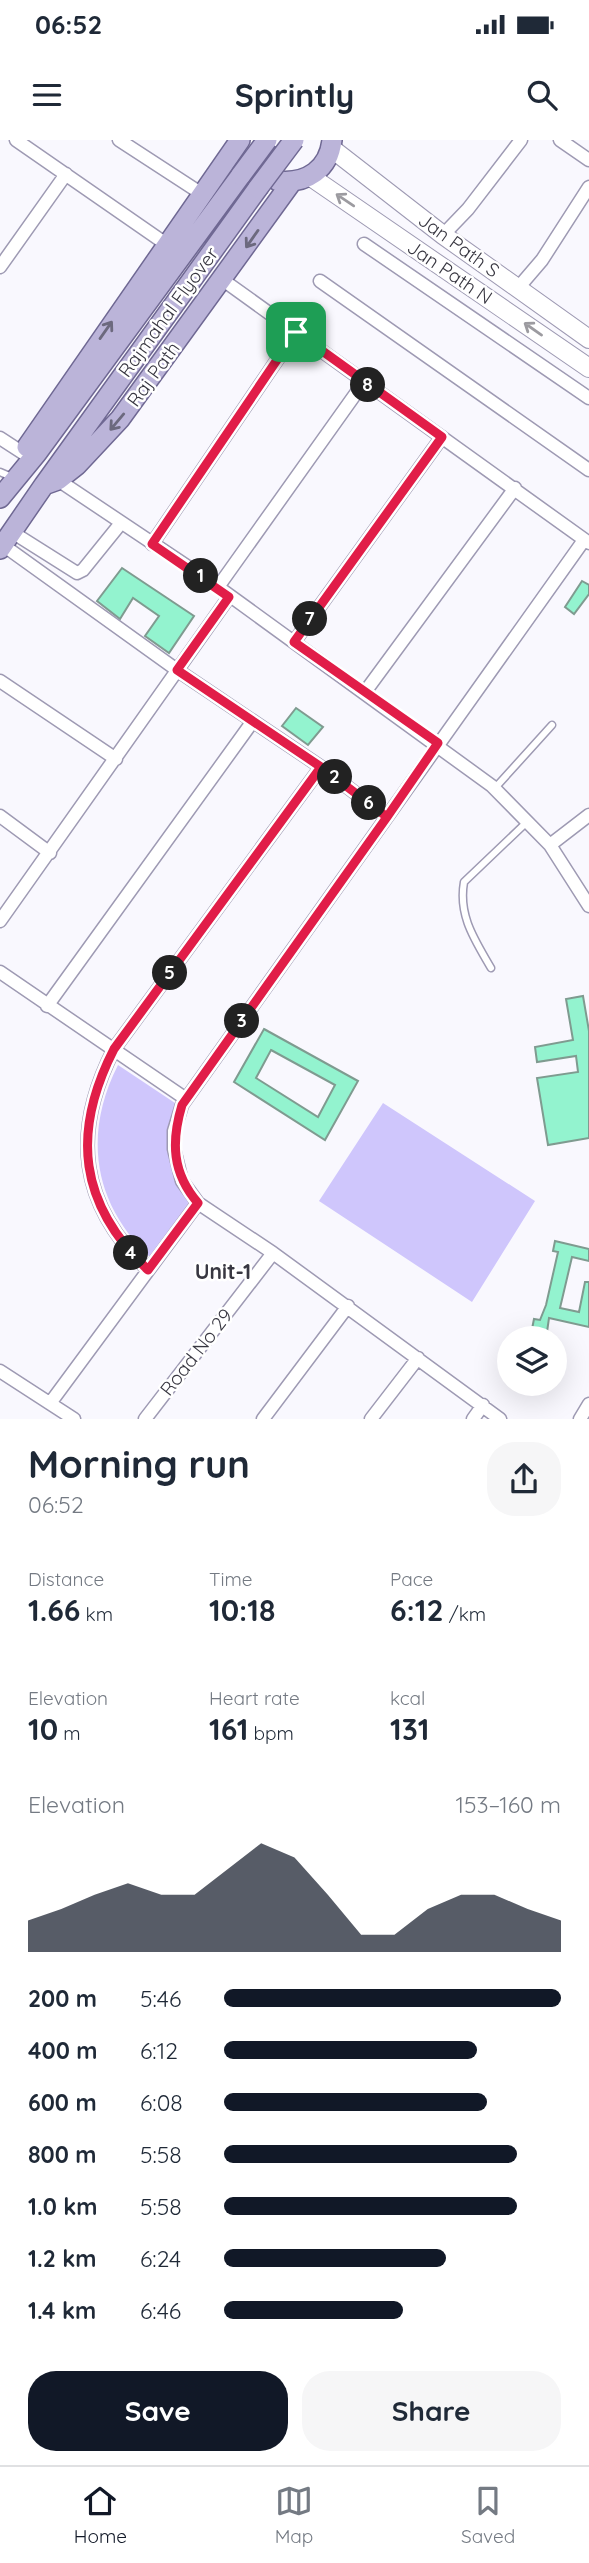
<!DOCTYPE html>
<meta charset="utf-8">
<style>
body{margin:0;font-family:Quicksand,sans-serif;background:#f6f6f7;color:#1f2937;height:100vh;display:flex;flex-direction:column;font-size:26px;white-space:nowrap}
*{box-sizing:border-box;margin:0}
p{font-size:23px;color:#747a83}
.icon{flex:none;width:38px;height:38px;fill:none;stroke:currentColor;stroke-width:2;stroke-linecap:round;stroke-linejoin:round}
.map{position:relative;height:1279px;overflow:hidden}
.details{display:flex;flex-direction:column;background:#fff;flex:1}
.details>*{flex:none}
.controls{position:absolute;left:497px;top:1186px;display:grid;gap:14px}
.controls a{display:grid;place-items:center;width:70px;height:70px;border-radius:50%;background:#fff;box-shadow:0 7px 28px #0002;font-size:35px}
.pin{position:absolute;display:grid;place-items:center;width:60px;height:60px;color:#fff;margin:-30px;border-radius:14px;box-shadow:0 4px 10px #0006}
.km{position:absolute;width:35px;height:35px;margin:-18px;border-radius:50%;background:#222;color:#fff;font-size:19px;line-height:35px;text-align:center}
.round{display:grid;place-items:center;flex:none;width:74px;height:74px;border-radius:28px;background:#f6f6f7}
.summary{display:flex;align-items:center;justify-content:space-between;height:119px;padding:0 28px}
h1{font-size:38px;font-weight:800;line-height:52px}
.figures{display:grid;grid-template-columns:repeat(3,1fr);gap:10px;height:119px;padding:7px 28px}
.figures div{display:grid;align-content:center}
.figures b{font-size:30px;font-weight:800}
.figures small{font-size:19px;font-weight:400}
.figures p{font-size:19px}
.chart{height:196px;padding:14px 28px}
.chart p{display:flex;justify-content:space-between}
.chart svg{width:100%;height:126px;margin-top:7px;fill:#111827;opacity:.7}
.cta{display:flex;gap:14px;margin-top:auto;padding:14px 28px}
.cta a{flex:1;height:80px;border-radius:28px;background:#111827;color:#fff;font-size:28px;font-weight:800;line-height:80px;text-align:center}
.cta a+a{background:#f6f6f7;color:#1f2937}
ul{padding:0 28px;list-style:none;font-size:23px}
li{display:grid;grid-template-columns:112px 84px 1fr;align-items:center;height:52px}
li i{height:18px;border-radius:9px;background:#111827}
.status{display:flex;justify-content:space-between;align-items:center;height:49px;padding:0 35px;background:#fff;direction:ltr}
.status svg{height:19px;fill:currentColor}
header{display:flex;justify-content:space-between;align-items:center;height:91px;padding:0 28px;background:#fff;font-size:32px;font-weight:800}
.menu{display:flex;justify-content:space-around;align-items:center;height:98px;border-top:2px solid #e0e1e3;background:#fff;font-size:19px;color:#747a83}
.menu a{display:grid;justify-items:center;gap:4px}
.menu .current{color:#111827}
.map>svg:first-child{display:block}
.green{fill:#cfc6fc}
.building{fill:#93f3cf;stroke:#7f9b90;stroke-width:2;fill-rule:evenodd}
.lines{fill:none;stroke-linecap:round;stroke-linejoin:round}
.service-casing{stroke:#9e9ab3;stroke-width:9}
.minor-casing{stroke:#9e9ab3;stroke-width:15}
.secondary-casing{stroke:#9e9ab3;stroke-width:20}
.primary-casing{stroke:#6f6893;stroke-width:22}
.service{stroke:#fff;stroke-width:6}
.minor{stroke:#fff;stroke-width:12}
.secondary{stroke:#fff;stroke-width:18}
.primary{stroke:#bbb4d9;stroke-width:19}
.primary-bridge-casing{stroke:#6f6893;stroke-width:22;stroke-linecap:butt}
.primary-bridge{stroke:#bbb4d9;stroke-width:19}
.oneway{stroke:#9c9ba0}
.oneway2{stroke:#6c697e}
.route-casing{stroke:#fff;stroke-width:14}
.route{stroke:#e11d48;stroke-width:9}
.labels{text-anchor:middle;dominant-baseline:central;stroke-width:5;stroke-linejoin:round;paint-order:stroke}
.street-label{font-size:19px;fill:#383741;stroke:#fff}
.neighbourhood-label{font-size:21px;font-weight:bold;fill:#383741;stroke:#fff}
</style>
<div class="status"><b>06:52</b><svg viewBox="0 0 49 12"><path d="M0 12V9h3v3zM5 12V6h3v6zM10 12V3h3v9zM15 12V0h3v12zM26 1h20v11H26zM47 4h2v5h-2z"/></svg></div>
<header><svg class="icon" aria-label="menu" viewBox="0 0 24 24"><path d="M4 6h16M4 12h16M4 18h16"/></svg>Sprintly<svg class="icon" aria-label="search" viewBox="0 0 24 24"><circle cx="10" cy="10" r="6"/><path d="M15 15l6 6"/></svg></header>
<div class="map">
<svg width="589" height="1279" viewBox="0 0 589 1279">
<rect width="100%" height="100%" fill="#f9f8fe"/>
<!-- green -->
<path class="green" d="M118,925L178,965C163,1011 169,1024 192,1065L152,1119C94,1066 82,996 118,925Z
M383,963L535,1061L472,1162L319,1061Z"/>
<!-- building -->
<path class="building" d="M122,428L194,476L169,513L145,496L159,476L133,458L120,479L97,461Z
M582,441L589,445V454L574,474L565,467Z
M296,568L323,587L308,605L282,586Z
M583,856L589,891V998L548,1005L537,938L578,932L576,916L537,922L535,907L573,900L566,859Z
M264,889L358,941L325,1000L234,942ZM271,910L335,945L318,977L256,938Z
M555,1101L589,1109V1121L572,1117L560,1168L579,1172L585,1142H589V1187L549,1178L547,1192L532,1189L534,1179L540,1180L546,1165L558,1112L553,1111Z"/>
<g class="lines">
<defs>
<path id="service" d="M0,332L14,338
M495,648L552,585
M491,828C475,800 458,776 464,742L528,681"/>
<path id="minor" d="M16,0L166,104
M119,0L202,54
M560,0L589,20
M443,95L468,69L521,0
M364,104L589,258
M0,127L66,34
M223,140L589,403
M320,141L589,330
M518,148L542,120L589,47
M0,298L23,313
M58,340L218,447L492,646L550,705L589,766
M12,392L77,433L83,430L121,383
M152,404L296,192
M3,405L177,530L321,627L387,677
M218,447L364,242
M294,502L442,297
M0,541L116,619
M365,552L515,348
M0,676L50,713
M550,705L589,675
M0,781L229,457
M0,832L186,959
M47,866L253,581
M148,1130C79,1064 71,993 114,909L321,627
M0,1231L74,1279
M51,1262L198,1063
M145,1279L273,1113
M263,1279L348,1166
M371,1279L418,1218
M473,1279L483,1265
M500,1279L273,1113L198,1063L182,1041L174,1009V991L182,965L584,400
M580,1279L589,1264"/>
<path id="secondary" d="M331,8L443,95L589,199
M311,37L589,228"/>
<path id="primary" d="M278,41C307,44 329,29 332,0
M27,307L240,0
M44,345L258,48
M0,358L37,313L241,35
M0,409L44,345L58,340L77,325L120,279L291,43"/>
</defs>
<!-- service casing -->
<use href="#service" class="service-casing"/>
<!-- minor casing -->
<use href="#minor" class="minor-casing"/>
<!-- secondary casing -->
<use href="#secondary" class="secondary-casing"/>
<!-- primary casing -->
<use href="#primary" class="primary-casing"/>
<!-- service -->
<use href="#service" class="service"/>
<!-- minor -->
<use href="#minor" class="minor"/>
<!-- secondary -->
<use href="#secondary" class="secondary"/>
<!-- primary -->
<use href="#primary" class="primary"/>
<defs>
<path id="primary-bridge" d="M241,35L267,0
M258,48L294,0"/>
</defs>
<!-- primary-bridge casing -->
<use href="#primary-bridge" class="primary-bridge-casing"/>
<!-- primary-bridge -->
<use href="#primary-bridge" class="primary-bridge"/>
</g>
<!-- one-way arrows -->
<defs><path id="oneway-shaft" d="M-6 0H5M1.5-3L5.5 0L1.5 3" fill="none" stroke-width="1.6" stroke-linecap="round" stroke-linejoin="round" transform="scale(1.75)"/></defs>
<g class="oneway">
<use href="#oneway-shaft" transform="translate(345 60) rotate(-146)"/>
<use href="#oneway-shaft" transform="translate(533 189) rotate(-145)"/>
</g>
<g class="oneway2">
<use href="#oneway-shaft" transform="translate(252 99) rotate(125)"/>
<use href="#oneway-shaft" transform="translate(106 190) rotate(-55)"/>
<use href="#oneway-shaft" transform="translate(117 282) rotate(130)"/>
</g>
<g class="lines">
<defs>
<path id="route" d="M296,192L152,404L229,457L177,530L321,627L387,677L182,965C171,1002 172,1033 198,1063L148,1130C79,1064 71,993 114,909L321,627L387,677L438,603L294,502L442,297L296,192"/>
</defs>
<!-- route casing -->
<use href="#route" class="route-casing"/>
<!-- route -->
<use href="#route" class="route"/>
</g>
<g class="labels">
<!-- street labels -->
<g class="street-label">
<text transform="translate(459 105) rotate(36)">Jan Path S</text>
<text transform="translate(450 132) rotate(34)">Jan Path N</text>
<text transform="translate(168 172) rotate(-54)">Rajmahal Flyover</text>
<text transform="translate(153 234) rotate(-54)">Raj Path</text>
<text transform="translate(196 1212) rotate(-52)">Road No 29</text>
</g>
<!-- neighbourhood labels -->
<g class="neighbourhood-label">
<text x="223" y="1131">Unit-1</text>
</g>
</g>
</svg>
<div class="controls">
<a><svg class="icon" aria-label="layers" viewBox="0 0 24 24"><path d="M12 4l9 5-9 5-9-5zM3 14l9 5 9-5"/></svg></a>
</div>
<div class="pin" style="left:296px;top:192px;background:#1e9e55"><svg class="icon" aria-label="arrive" viewBox="0 0 24 24"><path d="M6 21V4h12l-3 4 3 4H6"/></svg></div>
<b class="km" style="left:201px;top:436px">1</b>
<b class="km" style="left:335px;top:637px">2</b>
<b class="km" style="left:242px;top:881px">3</b>
<b class="km" style="left:131px;top:1113px">4</b>
<b class="km" style="left:170px;top:833px">5</b>
<b class="km" style="left:369px;top:663px">6</b>
<b class="km" style="left:310px;top:479px">7</b>
<b class="km" style="left:368px;top:245px">8</b>
</div>
<section class="details">
<div class="summary"><div><h1>Morning run</h1><p>06:52</p></div><a class="round"><svg class="icon" aria-label="share" viewBox="0 0 24 24"><path d="M12 15V3M7 8l5-5 5 5M5 13v7h14v-7"/></svg></a></div>
<div class="figures">
<div><p>Distance</p><b>1.66<small> km</small></b></div>
<div><p>Time</p><b>10:18</b></div>
<div><p>Pace</p><b>6:12<small> /km</small></b></div>
</div>
<div class="figures">
<div><p>Elevation</p><b>10<small> m</small></b></div>
<div><p>Heart rate</p><b>161<small> bpm</small></b></div>
<div><p>kcal</p><b>131</b></div>
</div>
<div class="chart"><p><span>Elevation</span>153–160 m</p>
<svg viewBox="0 0 160 44" preserveAspectRatio="none"><path d="M0 44V33L10 29L20 24L30 20L40 24L50 24L60 15L70 6L80 11L90 24L100 38L110 38L120 29L130 24L140 24L150 29L160 33V44z"/></svg>
</div>
<ul>
<li><b>200 m</b>5:46<i style="width:100%"></i></li>
<li><b>400 m</b>6:12<i style="width:75%"></i></li>
<li><b>600 m</b>6:08<i style="width:78%"></i></li>
<li><b>800 m</b>5:58<i style="width:87%"></i></li>
<li><b>1.0 km</b>5:58<i style="width:87%"></i></li>
<li><b>1.2 km</b>6:24<i style="width:66%"></i></li>
<li><b>1.4 km</b>6:46<i style="width:53%"></i></li>
</ul>
<div class="cta"><a>Save</a><a>Share</a></div>
</section>
<nav class="menu">
<a class="current"><svg class="icon" aria-label="home" viewBox="0 0 24 24"><path d="M3 11l9-7 9 7M6 9v11h12V9"/></svg>Home</a>
<a><svg class="icon" aria-label="map" viewBox="0 0 24 24"><path d="M3 6l6-2 6 2 6-2v14l-6 2-6-2-6 2zM9 4v14M15 6v14"/></svg>Map</a>
<a><svg class="icon" aria-label="saved" viewBox="0 0 24 24"><path d="M7 4h10v16l-5-4-5 4z"/></svg>Saved</a>
</nav>
